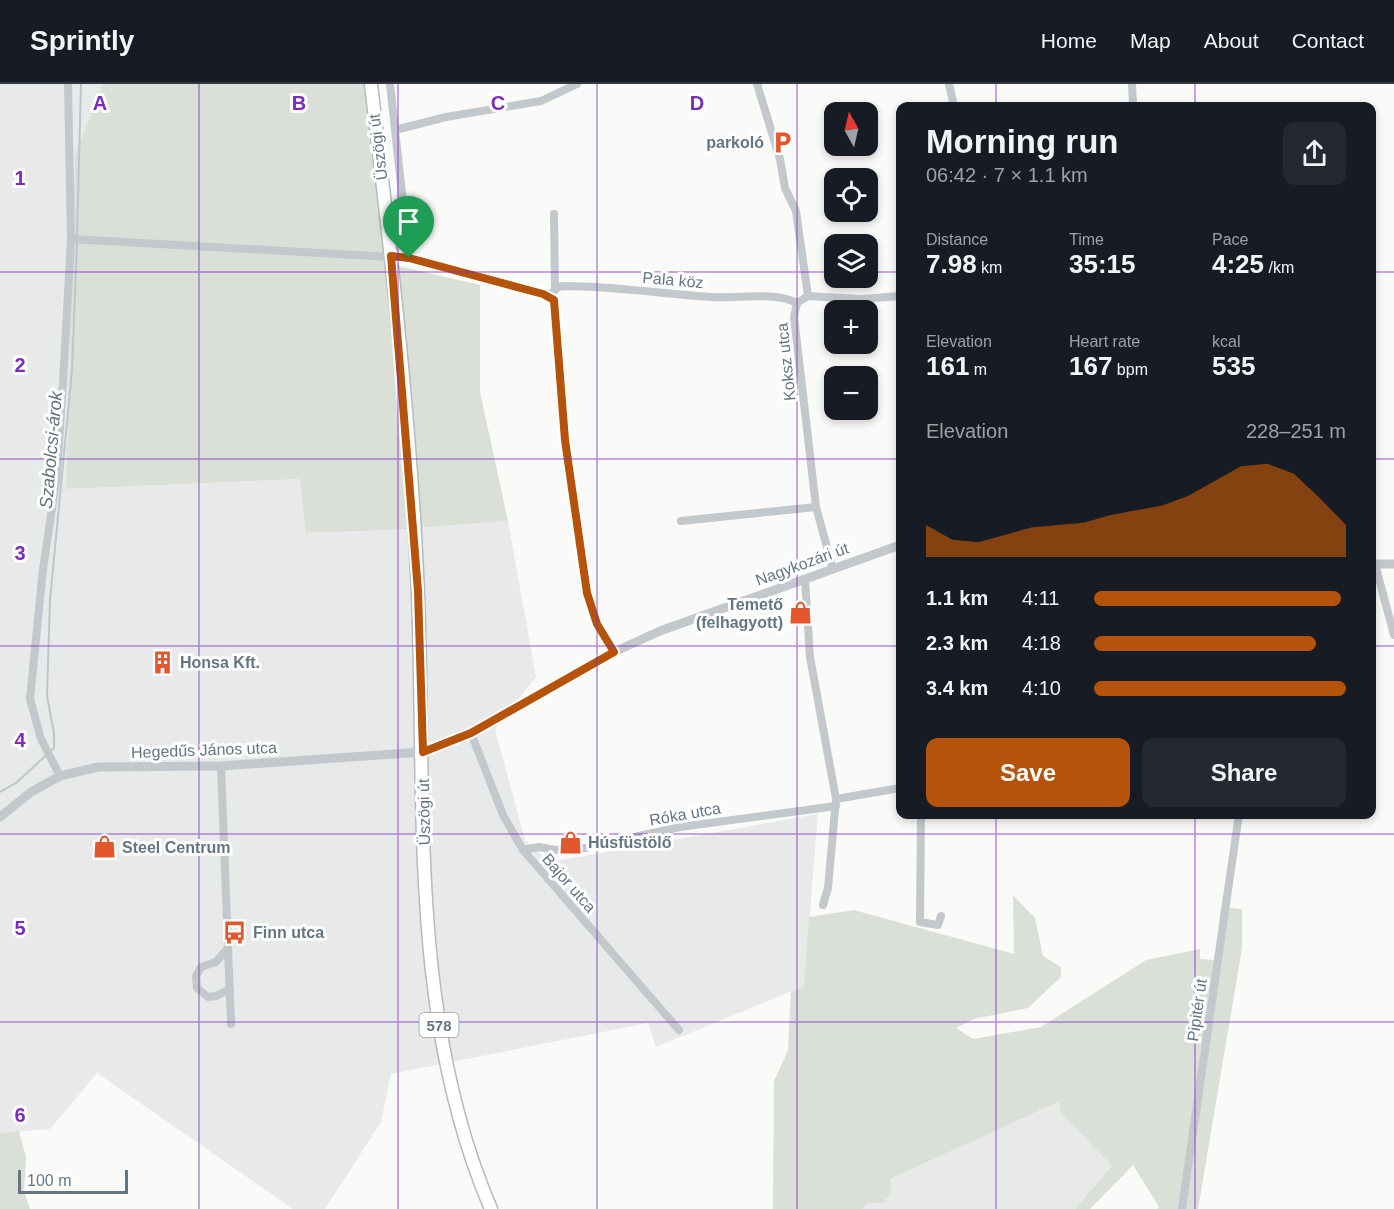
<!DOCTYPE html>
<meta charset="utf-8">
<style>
body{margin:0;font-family:Arial,sans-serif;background:#242831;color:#f1f3f6;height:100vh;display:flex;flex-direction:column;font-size:22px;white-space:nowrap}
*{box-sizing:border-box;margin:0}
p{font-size:20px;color:#9ea1a6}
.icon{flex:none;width:33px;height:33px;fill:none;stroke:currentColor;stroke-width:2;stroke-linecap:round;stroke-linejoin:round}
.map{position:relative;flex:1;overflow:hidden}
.sheet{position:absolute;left:896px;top:18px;width:480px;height:717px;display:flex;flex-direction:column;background:#171b24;border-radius:12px;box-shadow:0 3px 9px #0003}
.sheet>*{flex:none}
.needle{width:39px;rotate:352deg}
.controls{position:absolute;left:824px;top:18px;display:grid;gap:12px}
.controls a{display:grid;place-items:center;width:54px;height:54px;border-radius:12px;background:#171b24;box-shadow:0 3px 9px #0003;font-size:30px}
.scale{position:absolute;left:18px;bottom:15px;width:110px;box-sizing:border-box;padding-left:6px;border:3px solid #657683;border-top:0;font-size:16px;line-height:21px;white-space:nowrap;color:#657683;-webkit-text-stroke:4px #fff;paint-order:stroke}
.pin{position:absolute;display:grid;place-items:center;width:51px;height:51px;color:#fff;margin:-62px -26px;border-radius:50% 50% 50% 0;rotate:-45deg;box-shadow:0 0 6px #0007}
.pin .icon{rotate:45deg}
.round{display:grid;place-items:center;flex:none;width:63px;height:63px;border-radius:12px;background:#242831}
.headline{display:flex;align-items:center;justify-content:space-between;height:102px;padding:0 30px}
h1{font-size:33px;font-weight:700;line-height:45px}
.metrics{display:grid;grid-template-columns:repeat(3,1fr);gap:9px;height:102px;padding:6px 30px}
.metrics div{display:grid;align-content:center}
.metrics b{font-size:26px;font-weight:700}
.metrics small{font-size:16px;font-weight:400}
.metrics p{font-size:16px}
.chart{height:168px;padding:12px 30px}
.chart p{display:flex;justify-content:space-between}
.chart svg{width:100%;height:108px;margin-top:6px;fill:#b45309;opacity:.7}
.action{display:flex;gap:12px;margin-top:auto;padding:12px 30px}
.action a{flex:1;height:69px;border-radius:12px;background:#b45309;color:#fff;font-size:24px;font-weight:700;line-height:69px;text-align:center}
.action a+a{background:#242831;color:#f1f3f6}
ul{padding:0 30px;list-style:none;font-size:20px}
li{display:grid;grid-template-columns:96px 72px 1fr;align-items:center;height:45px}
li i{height:15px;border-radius:8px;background:#b45309}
header{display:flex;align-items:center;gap:36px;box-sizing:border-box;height:84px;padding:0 30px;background:#171b24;border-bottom:2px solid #363941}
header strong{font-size:28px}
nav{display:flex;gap:33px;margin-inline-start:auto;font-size:21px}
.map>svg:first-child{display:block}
.built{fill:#e8e9e9}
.green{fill:#dadfd7}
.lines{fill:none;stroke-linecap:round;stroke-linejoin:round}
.stream{stroke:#bbc7cb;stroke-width:2}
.primary-casing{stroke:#b5babe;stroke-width:15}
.minor{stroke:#c3c8cc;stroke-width:8}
.tertiary{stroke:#c3c8cc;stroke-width:9}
.primary{stroke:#fff;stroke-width:12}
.route-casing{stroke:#fff;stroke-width:12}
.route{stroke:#b45309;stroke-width:8}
.grid{fill:none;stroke:#7b2cbf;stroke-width:1.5;stroke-opacity:0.55}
.labels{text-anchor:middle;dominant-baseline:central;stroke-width:6;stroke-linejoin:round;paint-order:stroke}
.shield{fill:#fff;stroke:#939fa8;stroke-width:1.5}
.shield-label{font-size:15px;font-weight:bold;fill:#657683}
.poi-label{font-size:16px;font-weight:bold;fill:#657683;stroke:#fff;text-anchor:start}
.street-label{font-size:16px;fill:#657683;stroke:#fff}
.water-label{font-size:18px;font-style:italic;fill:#60757c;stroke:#fff}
.grid-label{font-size:20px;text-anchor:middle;font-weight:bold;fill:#7b2cbf;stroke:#fff;stroke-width:6;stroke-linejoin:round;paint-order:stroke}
</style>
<header>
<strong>Sprintly</strong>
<nav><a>Home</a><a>Map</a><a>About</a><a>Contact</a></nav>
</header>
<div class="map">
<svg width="1394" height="1125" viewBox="0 0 1394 1125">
<rect width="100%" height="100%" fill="#fafaf8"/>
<!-- built -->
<path class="built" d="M0,0H103L75,71L66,405L300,395L307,449L392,446L508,437L536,593L495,645L525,756L550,778L818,730L804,902L656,963L648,939L391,990L381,1038L325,1125H293L97,989L50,1045L0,1049Z
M1060,1018L1061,1029L1112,1082L1075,1125H862L890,1095Z"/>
<!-- green -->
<path class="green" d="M103,0H378L398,182L480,201V308L508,437L392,446L306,449L300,395L66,405L75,71Z
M1013,811L1035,834L1043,872L1061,883V893L1028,924L974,935L956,944L973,955L1041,943L1146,876L1200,865V875L1215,876L1221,823L1242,825V864L1198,1125H1157L1159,1123L1133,1081L1090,1125H1075L1112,1082L1061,1029L1059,1018L890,1095L891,1109L883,1119H868L862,1125H773L774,997L788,966L791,908L804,902L809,833L854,826L1014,870Z
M19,1047L26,1073L24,1107L30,1125H0V1049Z"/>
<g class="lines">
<!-- stream -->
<path class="stream" d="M77,153L81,0
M0,708L16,699L54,664V649L47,612L50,516L72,286L77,159"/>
<defs>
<path id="primary" d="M371,0C391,170 411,340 418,511C426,716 408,932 491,1125"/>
</defs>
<!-- primary casing -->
<use href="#primary" class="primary-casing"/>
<!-- minor -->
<path class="minor" d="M390,0L409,174
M757,0L780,75L785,104L796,127L808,212L797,219L794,233L816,423L833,485
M949,0L954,22
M1132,0L1133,22
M395,46L446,33L541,17L577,0
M554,130L555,206
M71,155L409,174L549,212L556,221L565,356L587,509L597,540L614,568
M549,212L558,203L564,202C613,202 662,210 711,213C738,215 773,207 797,219
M808,212L861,215L900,212
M681,437L816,423
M1375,480L1394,551
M805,495L810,573L836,715
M471,649L503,731L523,766L679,946
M221,682L231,940
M60,692L41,655L30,615L43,485L57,391L64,282L71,155L68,0
M921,730L920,838L938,841L941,832
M523,766L539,763L555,766L585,764L680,743L836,722
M823,821L828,804L836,715L900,704
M228,864L216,878L201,883L196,892L197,904L208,913L216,912L230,905
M1182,1125L1239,730"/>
<!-- tertiary -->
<path class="tertiary" d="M1371,480H1394
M0,733L31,708L60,692L98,683L221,682L423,668L471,649L614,568L660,547L900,461"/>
<!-- primary -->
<use href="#primary" class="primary"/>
</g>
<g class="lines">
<defs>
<path id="route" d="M391,172L409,174L543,210L554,216L565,356L587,509L597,540L614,568L471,649L423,668L418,507Z"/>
</defs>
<!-- route casing -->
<use href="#route" class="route-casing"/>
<!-- route -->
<use href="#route" class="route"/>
</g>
<!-- grid -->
<path class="grid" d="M199,0V1125M398,0V1125M597,0V1125M797,0V1125M996,0V22M1195,0V22M0,188H834M867,188H900M1371,188H1394M0,375H900M1371,375H1394M0,562H900M1371,562H1394M996,730V1125M1195,730V1125M0,750H1394M0,938H1394"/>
<!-- icons -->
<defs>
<symbol id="parking-bare" viewBox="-9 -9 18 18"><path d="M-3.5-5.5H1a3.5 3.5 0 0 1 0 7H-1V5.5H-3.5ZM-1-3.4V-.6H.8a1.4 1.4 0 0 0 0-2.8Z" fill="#e4572e" stroke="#fff" stroke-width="2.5" paint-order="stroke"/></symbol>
<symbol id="shop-bare" viewBox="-9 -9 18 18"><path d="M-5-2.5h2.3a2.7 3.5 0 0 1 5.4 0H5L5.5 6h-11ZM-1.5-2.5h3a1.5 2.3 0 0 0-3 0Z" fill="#e4572e" stroke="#fff" stroke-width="2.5" paint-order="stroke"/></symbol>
<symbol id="building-bare" viewBox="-9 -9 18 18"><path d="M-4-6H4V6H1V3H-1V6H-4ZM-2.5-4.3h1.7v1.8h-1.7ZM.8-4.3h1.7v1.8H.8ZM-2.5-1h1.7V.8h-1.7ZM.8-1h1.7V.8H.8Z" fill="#e4572e" stroke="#fff" stroke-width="2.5" paint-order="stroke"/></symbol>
<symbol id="bus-bare" viewBox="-9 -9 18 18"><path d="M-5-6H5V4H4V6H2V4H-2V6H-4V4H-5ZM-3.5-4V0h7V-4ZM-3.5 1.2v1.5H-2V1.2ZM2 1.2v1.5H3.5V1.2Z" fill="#e4572e" stroke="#fff" stroke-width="2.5" paint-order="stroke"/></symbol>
</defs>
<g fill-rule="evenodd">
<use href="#parking-bare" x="766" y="42" width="33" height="33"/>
<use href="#shop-bare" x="784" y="512" width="33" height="33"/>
<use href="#building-bare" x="146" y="562" width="33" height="33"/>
<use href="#shop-bare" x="554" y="742" width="33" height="33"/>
<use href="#shop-bare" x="88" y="746" width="33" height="33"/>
<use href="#bus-bare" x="218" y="832" width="33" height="33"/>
</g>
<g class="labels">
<!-- shield labels -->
<rect class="shield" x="419.5" y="929" width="39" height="24" rx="4.5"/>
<g class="shield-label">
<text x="439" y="941">578</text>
</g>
<!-- poi labels -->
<g class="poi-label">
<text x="764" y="58" text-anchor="end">parkoló</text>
<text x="783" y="520" text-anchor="end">Temető<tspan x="783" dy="18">(felhagyott)</tspan></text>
<text x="180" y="578">Honsa Kft.</text>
<text x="588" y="758">Húsfüstölő</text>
<text x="122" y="763">Steel Centrum</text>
<text x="253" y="848">Finn utca</text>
</g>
<!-- street labels -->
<g class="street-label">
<text transform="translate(378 63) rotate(-97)">Üszögi út</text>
<text transform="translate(673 196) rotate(5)">Pala köz</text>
<text transform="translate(786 278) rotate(-96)">Koksz utca</text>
<text transform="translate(802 480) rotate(-20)">Nagykozári út</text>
<text transform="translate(204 666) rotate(-2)">Hegedűs János utca</text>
<text transform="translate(424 728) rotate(-91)">Üszögi út</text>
<text transform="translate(685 730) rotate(-10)">Róka utca</text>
<text transform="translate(569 799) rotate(49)">Bajor utca</text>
<text transform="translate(1197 926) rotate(-82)">Pipitér út</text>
</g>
<!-- water labels -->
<g class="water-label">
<text transform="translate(51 366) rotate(-85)">Szabolcsi-árok</text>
</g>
</g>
<g class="grid-label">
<text x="100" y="26">A</text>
<text x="299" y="26">B</text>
<text x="498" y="26">C</text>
<text x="697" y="26">D</text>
<text x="20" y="101">1</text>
<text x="20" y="288">2</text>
<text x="20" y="476">3</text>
<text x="20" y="663">4</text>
<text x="20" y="851">5</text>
<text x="20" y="1038">6</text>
</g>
</svg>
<div class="controls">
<a><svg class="needle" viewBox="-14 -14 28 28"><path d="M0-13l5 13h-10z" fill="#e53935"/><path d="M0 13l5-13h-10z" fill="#9ea1a6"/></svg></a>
<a><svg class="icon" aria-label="locate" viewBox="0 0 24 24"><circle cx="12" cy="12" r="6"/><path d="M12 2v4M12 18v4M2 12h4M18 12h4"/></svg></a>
<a><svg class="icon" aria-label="layers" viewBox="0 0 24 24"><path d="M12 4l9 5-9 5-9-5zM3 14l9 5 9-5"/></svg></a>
<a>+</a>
<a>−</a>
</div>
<div class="scale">100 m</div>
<div class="pin" style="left:409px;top:174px;background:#1e9e55"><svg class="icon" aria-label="arrive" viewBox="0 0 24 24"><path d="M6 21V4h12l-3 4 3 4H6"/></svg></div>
<section class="sheet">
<div class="headline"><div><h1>Morning run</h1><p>06:42 · 7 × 1.1 km</p></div><a class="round"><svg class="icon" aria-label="share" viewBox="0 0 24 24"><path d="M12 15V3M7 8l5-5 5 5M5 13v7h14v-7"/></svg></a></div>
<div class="metrics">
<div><p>Distance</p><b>7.98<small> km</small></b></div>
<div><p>Time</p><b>35:15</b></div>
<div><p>Pace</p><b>4:25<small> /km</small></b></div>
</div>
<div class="metrics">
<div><p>Elevation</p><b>161<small> m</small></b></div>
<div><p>Heart rate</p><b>167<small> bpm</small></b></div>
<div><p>kcal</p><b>535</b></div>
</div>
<div class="chart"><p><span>Elevation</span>228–251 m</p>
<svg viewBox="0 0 160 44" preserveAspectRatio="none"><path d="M0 44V31L10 37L20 38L30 35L40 32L50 31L60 30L70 27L80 25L90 23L100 19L110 13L120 7L130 6L140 10L150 20L160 31V44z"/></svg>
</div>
<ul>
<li><b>1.1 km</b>4:11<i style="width:98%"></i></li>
<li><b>2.3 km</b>4:18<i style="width:88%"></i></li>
<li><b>3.4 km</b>4:10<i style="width:100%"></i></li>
</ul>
<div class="action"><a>Save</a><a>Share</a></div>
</section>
</div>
